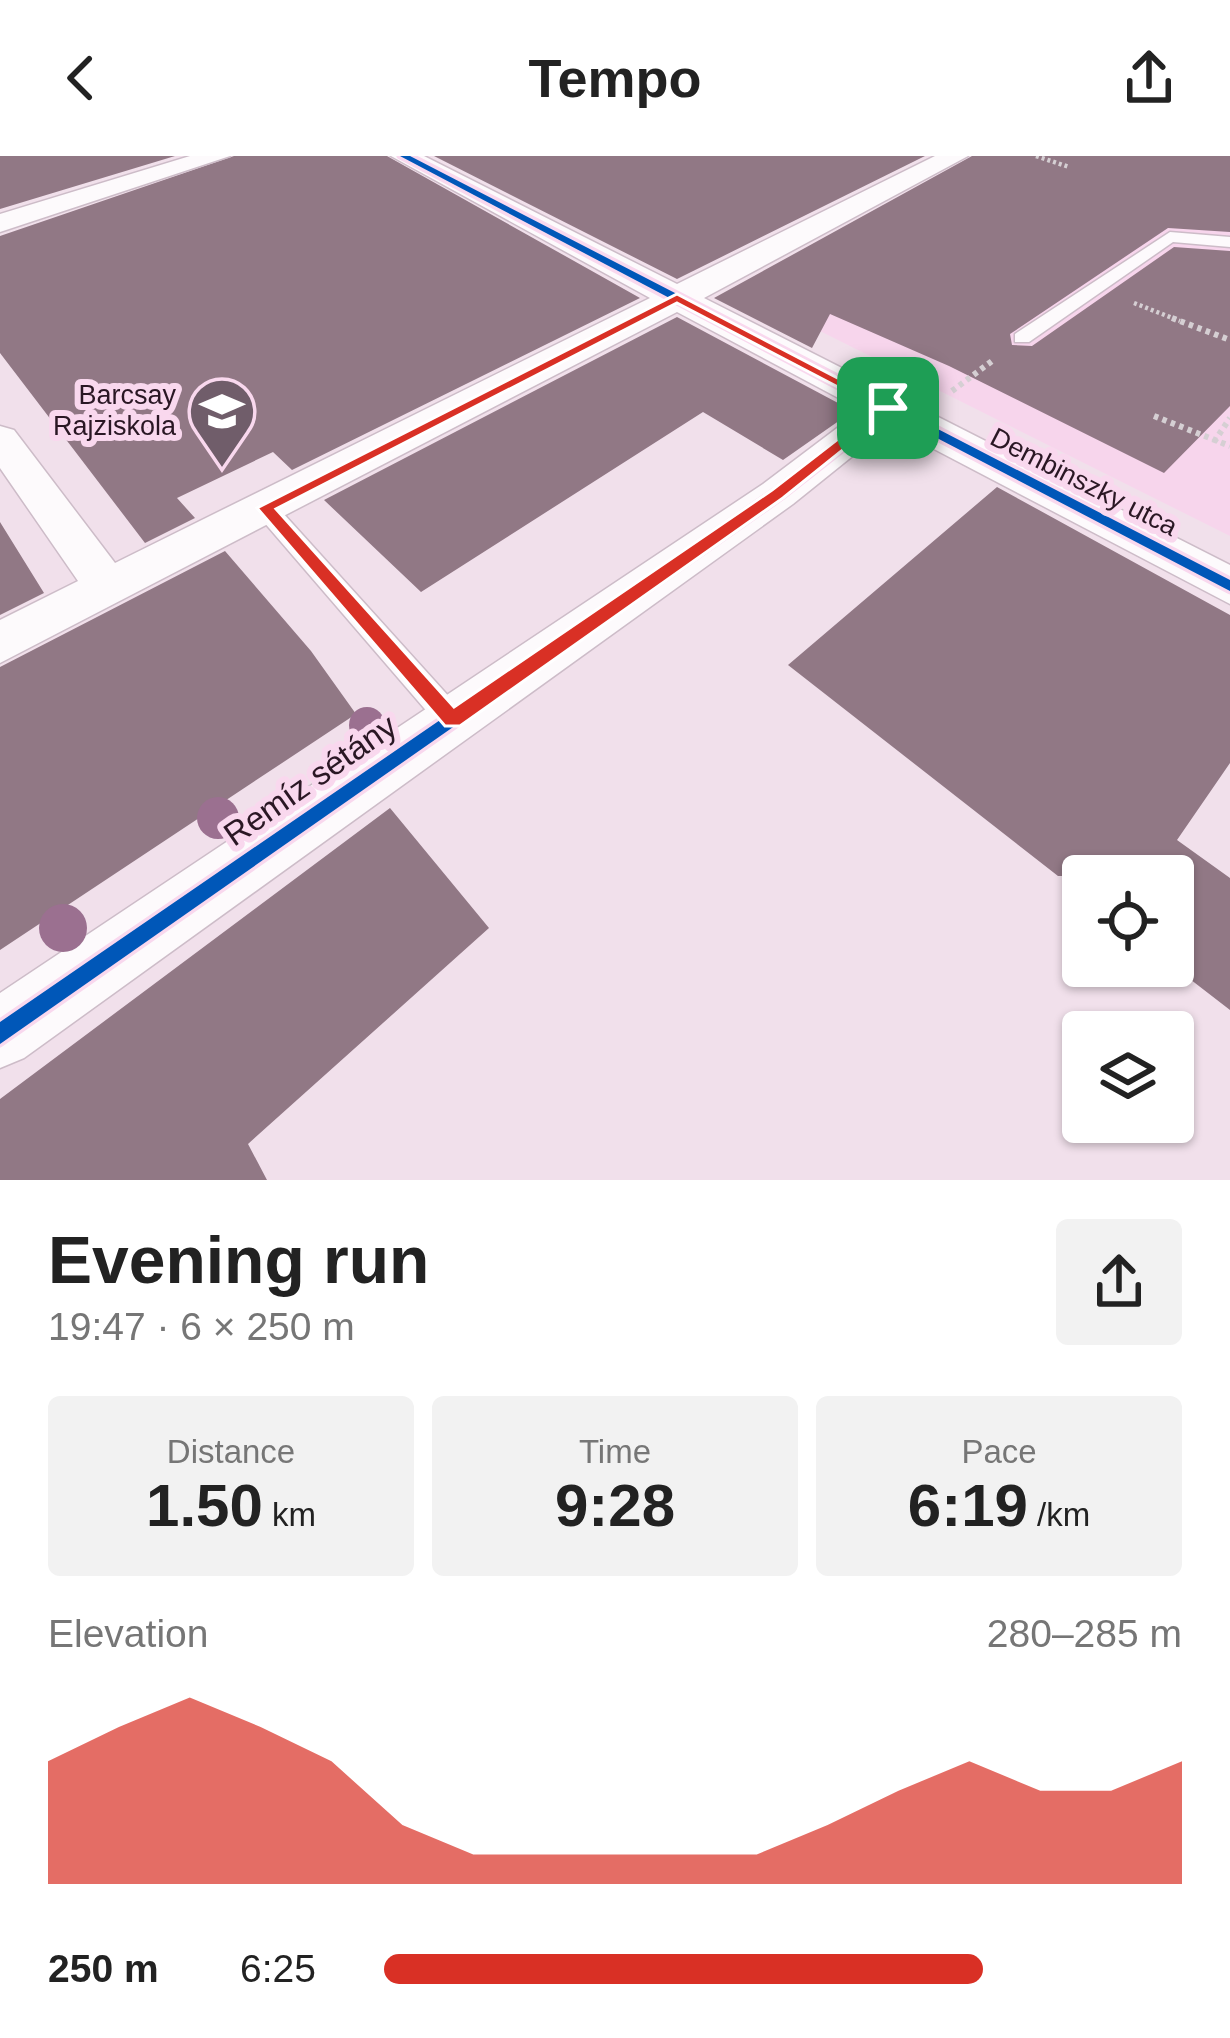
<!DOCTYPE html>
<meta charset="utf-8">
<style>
body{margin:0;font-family:Helvetica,sans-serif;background:#f2f2f2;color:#222;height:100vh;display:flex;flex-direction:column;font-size:45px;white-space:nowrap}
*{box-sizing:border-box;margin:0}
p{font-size:39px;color:#767676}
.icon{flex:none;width:66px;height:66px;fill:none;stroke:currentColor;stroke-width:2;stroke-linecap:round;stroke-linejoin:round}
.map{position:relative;height:1024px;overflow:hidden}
.panel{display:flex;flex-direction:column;background:#fff;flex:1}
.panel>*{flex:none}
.buttons{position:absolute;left:1062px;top:699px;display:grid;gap:24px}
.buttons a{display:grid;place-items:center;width:132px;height:132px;border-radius:12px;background:#fff;box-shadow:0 3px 9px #0004;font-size:60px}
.pin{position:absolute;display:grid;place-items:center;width:102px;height:102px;color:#fff;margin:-51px;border-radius:24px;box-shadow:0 6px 18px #0006}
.round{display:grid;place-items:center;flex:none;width:126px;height:126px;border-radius:12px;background:#f2f2f2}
.summary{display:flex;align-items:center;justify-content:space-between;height:204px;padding:0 48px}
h1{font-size:66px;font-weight:800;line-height:90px}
.figures{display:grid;grid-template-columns:repeat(3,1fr);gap:18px;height:204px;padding:12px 48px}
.figures div{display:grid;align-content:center;border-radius:12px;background:#f2f2f2;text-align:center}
.figures b{font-size:60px;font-weight:800}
.figures small{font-size:33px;font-weight:400}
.figures p{font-size:33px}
.chart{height:336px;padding:24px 48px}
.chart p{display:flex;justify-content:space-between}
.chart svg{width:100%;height:216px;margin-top:12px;fill:#d93025;opacity:.7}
ul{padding:0 48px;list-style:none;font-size:39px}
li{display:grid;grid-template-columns:192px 144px 1fr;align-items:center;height:90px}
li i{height:30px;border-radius:15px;background:#d93025}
header{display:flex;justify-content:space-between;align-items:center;height:156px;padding:0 48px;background:#fff;font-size:54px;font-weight:800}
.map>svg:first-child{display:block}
.built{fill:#f7d5ec}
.building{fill:#917885}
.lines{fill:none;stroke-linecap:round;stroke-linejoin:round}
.service-casing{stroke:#cdbcc8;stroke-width:3}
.minor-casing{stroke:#cdbcc8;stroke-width:3}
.path-far1{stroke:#d5cfd3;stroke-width:4.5;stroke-dasharray:3 3;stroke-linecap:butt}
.path{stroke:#d5cfd3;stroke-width:6;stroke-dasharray:4.5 4.5;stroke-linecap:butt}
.service{fill:#fdfafc;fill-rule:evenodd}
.minor{fill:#fdfafc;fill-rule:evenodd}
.cycleway-casing{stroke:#f9d8ee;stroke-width:7}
.cycleway{fill:#0057b8;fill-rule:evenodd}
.tree{fill:#9b7090}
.route{fill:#d93025;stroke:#fff;stroke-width:3;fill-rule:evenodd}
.labels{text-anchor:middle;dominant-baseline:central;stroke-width:12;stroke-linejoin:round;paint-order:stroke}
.far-poi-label{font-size:27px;fill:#2a1724;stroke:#f9d8ee;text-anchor:end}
.far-street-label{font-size:27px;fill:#2a1724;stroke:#f9d8ee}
.street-label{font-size:33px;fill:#2a1724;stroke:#f9d8ee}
</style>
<header><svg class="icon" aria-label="back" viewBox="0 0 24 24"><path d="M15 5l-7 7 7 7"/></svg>Tempo<svg class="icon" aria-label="share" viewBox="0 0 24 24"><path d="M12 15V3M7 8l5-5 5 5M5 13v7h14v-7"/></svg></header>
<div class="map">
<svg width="1230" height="1024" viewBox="0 0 1230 1024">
<rect width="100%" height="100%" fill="#f1e0eb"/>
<!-- built -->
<path class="built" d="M1230,0V380L748,139Z"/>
<!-- building -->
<path class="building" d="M0,0H175L0,53Z
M234,0H387L640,142L292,314L273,296L177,342L195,362L145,387L0,197V80Z
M434,0H925L677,123Z
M972,0H1230V76L1168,72L1010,178L1012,189L1032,190L1174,91L1230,95V250L1164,317L949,210L830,158L812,192L714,142Z
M677,161L853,255L783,304L703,256L421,436L324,344Z
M997,331L1230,459V607L1177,684L1230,722V854L1173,810V720H1058L788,509Z
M0,366L44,437L0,459Z
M225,395L311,495L356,558L0,794V511Z
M390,652L489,772L248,988L267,1024H0V943Z"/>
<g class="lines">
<defs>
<path id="service" d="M1170,76L1230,81V91L1173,86L1029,186H1015V178Z
M265,344L273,346L462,555L466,564L462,573L452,576L442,573L257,358L254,352Z"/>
<path id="minor" d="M190,0H230L0,76V58Z
M391,0H424L677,128L935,0H968L704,142L1230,409V448L890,270L793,348L24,902L0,912V837L763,328L861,254L677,156L0,507V464L78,425L0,312V270L14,274L115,407L650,142Z"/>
</defs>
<!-- service casing -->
<use href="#service" class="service-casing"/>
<!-- minor casing -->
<use href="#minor" class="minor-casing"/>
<!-- path-far1 -->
<path class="path-far1" d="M1036,0L1069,11
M1134,147L1180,165"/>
<!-- path -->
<path class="path" d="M1172,162L1230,184
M952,235L992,205
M1154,260L1230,290
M1214,286L1230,262"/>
<!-- service -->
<use href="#service" class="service"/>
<!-- minor -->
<use href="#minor" class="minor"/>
<defs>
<path id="cycleway" d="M400,0H410L1230,424V435L889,257L782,341L0,888V866L774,335L880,253Z"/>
</defs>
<!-- cycleway casing -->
<use href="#cycleway" class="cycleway-casing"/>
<!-- cycleway -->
<use href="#cycleway" class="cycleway"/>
</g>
<!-- trees -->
<g class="tree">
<circle cx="367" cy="569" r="18"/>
<circle cx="218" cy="662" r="21"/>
<circle cx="63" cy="772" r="24"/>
</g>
<!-- route -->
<path class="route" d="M677,138L895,252L783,342L460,570H445L257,352ZM677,147L878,252L772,334L454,551L276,353Z"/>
<!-- icons -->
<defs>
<symbol id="school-pin" viewBox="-11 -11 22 30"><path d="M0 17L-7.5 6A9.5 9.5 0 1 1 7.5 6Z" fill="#705d6a" stroke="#f9d8ee"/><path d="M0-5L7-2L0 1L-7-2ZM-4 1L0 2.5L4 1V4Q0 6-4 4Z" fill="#fff"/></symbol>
</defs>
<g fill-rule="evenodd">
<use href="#school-pin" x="184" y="217" width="76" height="104"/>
</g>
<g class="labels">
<!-- far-poi labels -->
<g class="far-poi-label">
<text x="176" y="239">Barcsay<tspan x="176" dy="31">Rajziskola</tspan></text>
</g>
<!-- far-street labels -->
<g class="far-street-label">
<text transform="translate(1084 326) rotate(27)">Dembinszky utca</text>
</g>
<!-- street labels -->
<g class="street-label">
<text transform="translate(310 624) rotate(-35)">Remíz sétány</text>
</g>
</g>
</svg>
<div class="buttons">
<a><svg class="icon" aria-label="locate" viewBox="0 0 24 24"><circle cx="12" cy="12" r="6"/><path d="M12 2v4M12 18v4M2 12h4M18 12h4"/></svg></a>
<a><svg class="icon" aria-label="layers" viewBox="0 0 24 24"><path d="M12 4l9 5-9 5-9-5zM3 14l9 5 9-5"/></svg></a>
</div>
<div class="pin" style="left:888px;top:252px;background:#1e9e55"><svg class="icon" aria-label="arrive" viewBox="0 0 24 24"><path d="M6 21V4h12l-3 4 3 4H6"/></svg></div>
</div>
<section class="panel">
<div class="summary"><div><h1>Evening run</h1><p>19:47 · 6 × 250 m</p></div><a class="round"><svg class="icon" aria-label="share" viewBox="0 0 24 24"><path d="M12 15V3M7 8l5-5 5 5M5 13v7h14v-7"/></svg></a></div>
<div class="figures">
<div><p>Distance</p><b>1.50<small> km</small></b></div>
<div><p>Time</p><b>9:28</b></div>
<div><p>Pace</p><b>6:19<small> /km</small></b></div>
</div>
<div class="chart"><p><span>Elevation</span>280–285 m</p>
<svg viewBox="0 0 160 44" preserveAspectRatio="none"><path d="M0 44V19L10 12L20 6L30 12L40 19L50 32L60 38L70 38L80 38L90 38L100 38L110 32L120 25L130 19L140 25L150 25L160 19V44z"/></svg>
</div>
<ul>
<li><b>250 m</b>6:25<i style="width:75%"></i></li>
</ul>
</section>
